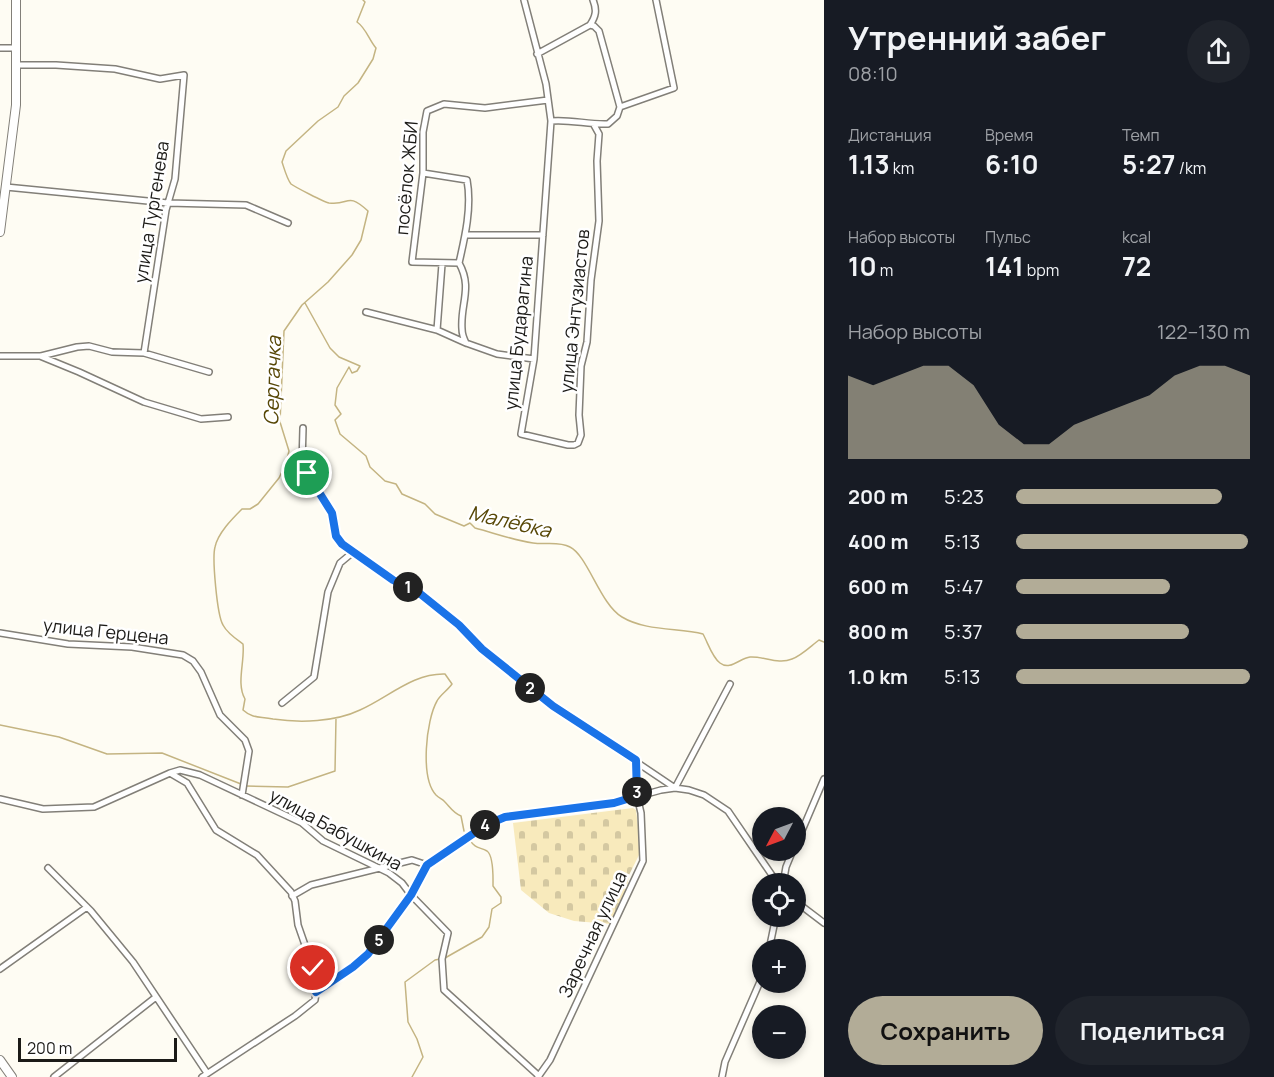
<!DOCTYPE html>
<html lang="ru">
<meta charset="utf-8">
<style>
body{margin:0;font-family:Manrope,sans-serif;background:#20242c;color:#f1f3f6;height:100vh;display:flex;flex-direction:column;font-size:22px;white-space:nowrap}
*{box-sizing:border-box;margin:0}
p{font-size:20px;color:#9ea1a6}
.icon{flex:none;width:33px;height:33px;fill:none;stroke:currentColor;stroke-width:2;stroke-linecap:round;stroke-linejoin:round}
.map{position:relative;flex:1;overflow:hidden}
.side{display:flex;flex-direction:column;background:#171b24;width:450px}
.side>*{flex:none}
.needle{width:39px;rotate:229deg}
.controls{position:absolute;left:752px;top:807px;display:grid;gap:12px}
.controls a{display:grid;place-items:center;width:54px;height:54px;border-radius:50%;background:#171b24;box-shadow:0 3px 9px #0003;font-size:30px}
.scale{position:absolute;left:18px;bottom:15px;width:159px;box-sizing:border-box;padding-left:6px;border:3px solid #1b1a17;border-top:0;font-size:16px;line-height:21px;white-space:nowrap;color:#1b1a17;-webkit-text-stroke:4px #fff;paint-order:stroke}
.pin{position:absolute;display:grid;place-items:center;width:51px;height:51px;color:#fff;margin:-26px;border:3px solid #fff;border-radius:50%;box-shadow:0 2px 6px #0007}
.km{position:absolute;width:30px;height:30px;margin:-15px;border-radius:50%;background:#222;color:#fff;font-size:16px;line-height:30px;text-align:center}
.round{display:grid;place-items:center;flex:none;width:63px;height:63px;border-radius:32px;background:#20242c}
.overview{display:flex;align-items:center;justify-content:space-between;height:102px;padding:0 24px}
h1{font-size:33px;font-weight:700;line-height:45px}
.stats{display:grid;grid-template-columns:repeat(3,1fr);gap:9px;height:102px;padding:6px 24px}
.stats div{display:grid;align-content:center}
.stats b{font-size:26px;font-weight:700}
.stats small{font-size:16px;font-weight:400}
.stats p{font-size:16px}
.chart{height:168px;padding:12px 24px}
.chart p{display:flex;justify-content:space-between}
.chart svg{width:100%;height:108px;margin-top:6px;fill:#b2ac97;opacity:.7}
.cta{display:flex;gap:12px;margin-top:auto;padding:12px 24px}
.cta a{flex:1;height:69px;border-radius:36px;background:#b2ac97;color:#111;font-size:24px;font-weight:700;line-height:69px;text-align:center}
.cta a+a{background:#20242c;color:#f1f3f6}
ul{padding:0 24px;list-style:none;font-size:20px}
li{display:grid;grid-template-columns:96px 72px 1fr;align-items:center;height:45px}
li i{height:15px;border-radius:8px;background:#b2ac97}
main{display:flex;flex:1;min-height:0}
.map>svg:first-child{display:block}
.cemetery{fill:url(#cemetery-stones)}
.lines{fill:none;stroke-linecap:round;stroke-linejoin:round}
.stream{stroke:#c4b482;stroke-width:1.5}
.street-casing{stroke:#827f78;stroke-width:8}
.secondary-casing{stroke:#827f78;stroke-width:10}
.street{stroke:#fff;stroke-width:5}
.secondary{stroke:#fff;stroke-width:8}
.route-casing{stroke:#fff;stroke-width:12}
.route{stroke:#1a73e8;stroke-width:8}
.labels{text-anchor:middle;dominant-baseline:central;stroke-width:5;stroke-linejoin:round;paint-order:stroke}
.street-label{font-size:18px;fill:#1b1a17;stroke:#fff}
.water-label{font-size:20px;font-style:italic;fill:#574706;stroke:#fff}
</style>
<main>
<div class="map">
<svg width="824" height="1077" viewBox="0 0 824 1077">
<defs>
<pattern id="cemetery-stones" width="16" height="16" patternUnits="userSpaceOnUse" patternTransform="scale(1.5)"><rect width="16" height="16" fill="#f8eabc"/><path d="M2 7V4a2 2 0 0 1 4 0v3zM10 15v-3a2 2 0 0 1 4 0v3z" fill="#d4c8a1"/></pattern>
</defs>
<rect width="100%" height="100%" fill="#fefcf3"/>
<!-- cemetery -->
<path class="cemetery" d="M633,808L636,810L640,841L639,855L629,875L627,887L610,924L574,921L549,913L521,890L513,823Z"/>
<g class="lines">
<!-- stream -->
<path class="stream" d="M363,0L365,2L357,22C366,28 369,40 376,48L373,59L358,83L344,96L338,107L318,121L286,151L282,162C284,168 287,179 291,184C295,187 324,202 329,203C350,206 346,191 368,211L361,240L352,255L328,282L302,305L284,331L280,422L289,451L286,463L279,478L258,504L250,509H242C232,519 218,533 215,547C212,558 217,615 223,625C227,633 236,639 243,644C245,662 236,683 245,699L243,710C253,719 260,716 273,719C300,723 335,722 360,710C389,697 413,673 445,674L452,684C448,690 440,695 437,701C426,720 420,778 436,795C439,798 442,799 444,801C450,807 453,813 461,816L464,831
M305,303L330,348L339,357L360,366L357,371L352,373L349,367L337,388L335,405L341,414L335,420L340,434L366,456L370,467L385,481L396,484L402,494L425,504L435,514L464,526L470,523L475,528C494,533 513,540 533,543C545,545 559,541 570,547C588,556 600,604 622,617C645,631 678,628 703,634C708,643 712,657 720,663C730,671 740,658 750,657C764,656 778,665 792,659C801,656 811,646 819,640L824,642
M0,725L59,737L107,754L162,753L241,784
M246,786L288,787L335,771L336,718
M445,958L482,937L489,927L492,909L501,903V897L493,886C493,878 494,856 487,851C480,847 475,849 470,840
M412,1077L423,1057L417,1039L408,1022L405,982L435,960L440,959"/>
<defs>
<path id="street" d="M524,0L546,84L551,121L534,359L521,434L568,445H574L578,443L581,435L579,415L581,366L587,342L591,280L599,221L597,161L599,134L594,125
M0,48H17
M537,54L590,25
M17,65H56L115,69L160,79L184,75L175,179L166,210L144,353
M620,107L674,88L656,0
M551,121C570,119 589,125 608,124L617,116L620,107L599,31L594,26L590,25C596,16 597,10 593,0
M423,173L467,180C472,207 465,237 459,263L412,262L423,173V132L427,111L444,104L485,108L548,100
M6,187L168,203L246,205L288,223
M466,235H543
M459,263C473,288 460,304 462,329C462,334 464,339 466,343L497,354L534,359
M442,264L437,330L466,343
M366,312L437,330
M0,356H40L79,372L144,402L201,419L228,417
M41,356L77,347L89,346L112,352L144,353L209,372
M303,428L302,464L332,513L336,536L342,544L394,580L418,592L459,625L482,649L553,706L675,788
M0,633L68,644L132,647L183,655L193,661L201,672L220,715L245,740L249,751L242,795
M282,703L314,677L328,592L340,563L352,553
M170,773L180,770L200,775L302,823L323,841L389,873L402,883L411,895L448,933L442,959L444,990L539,1076
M675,788L730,684
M0,799L43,809L94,807L170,773L187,783L216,830L257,855L291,892L295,901L298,925L313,968L316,992L315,1000L295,1016L202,1077
M795,847L824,779
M48,868L91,911L133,962L207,1073
M783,884L786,867L793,850
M292,896L311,885L412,860L427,865
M795,901L824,923
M769,950L776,916
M0,969L87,907
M316,992L353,967L368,954L411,895L427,865L486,825L505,817L614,803L661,790L675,788L689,790L704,795L728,811L778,884
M54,1077L156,997
M538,1077L550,1060L643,861L641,813L637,796L636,760
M722,1077L725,1062L762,977"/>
<path id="secondary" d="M0,232L16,105V0
M0,1060L12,1077"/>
</defs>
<!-- street casing -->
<use href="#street" class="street-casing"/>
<!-- secondary casing -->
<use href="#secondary" class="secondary-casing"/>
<!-- street -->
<use href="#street" class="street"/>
<!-- secondary -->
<use href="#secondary" class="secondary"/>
</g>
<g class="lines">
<defs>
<path id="route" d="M307,473L332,513L336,536L342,544L393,580L418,592L459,625L482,649L553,706L636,760L637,796L614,803L505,817L486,825L427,865L411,895L368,954L353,967L316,992L313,968"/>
</defs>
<!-- route casing -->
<use href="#route" class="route-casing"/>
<!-- route -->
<use href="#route" class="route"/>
</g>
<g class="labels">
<!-- street labels -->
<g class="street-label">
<text transform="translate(406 178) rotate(-85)">посёлок ЖБИ</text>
<text transform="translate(151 212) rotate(-81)">улица Тургенева</text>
<text transform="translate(574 311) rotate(-84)">улица Энтузиастов</text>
<text transform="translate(518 333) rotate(-84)">улица Бударагина</text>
<text transform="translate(106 631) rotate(6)">улица Герцена</text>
<text transform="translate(336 829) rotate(29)">улица Бабушкина</text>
<text transform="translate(592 934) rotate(-65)">Заречная улица</text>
</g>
<!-- water labels -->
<g class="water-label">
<text transform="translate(272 381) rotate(-88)">Сергачка</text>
<text transform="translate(510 521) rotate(13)">Малёбка</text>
</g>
</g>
</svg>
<div class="controls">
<a><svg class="needle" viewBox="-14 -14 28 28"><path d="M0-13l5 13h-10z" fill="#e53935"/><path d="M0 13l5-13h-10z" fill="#9ea1a6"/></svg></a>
<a><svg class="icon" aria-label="locate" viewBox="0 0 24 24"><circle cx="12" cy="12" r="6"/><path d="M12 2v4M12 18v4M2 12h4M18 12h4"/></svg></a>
<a>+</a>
<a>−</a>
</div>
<div class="scale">200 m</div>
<div class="pin" style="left:307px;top:473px;background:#1e9e55"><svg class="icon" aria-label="arrive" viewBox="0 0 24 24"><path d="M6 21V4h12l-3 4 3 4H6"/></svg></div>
<div class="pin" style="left:313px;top:968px;background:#d93025"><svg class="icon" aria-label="check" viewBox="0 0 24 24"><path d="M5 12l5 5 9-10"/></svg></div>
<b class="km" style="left:408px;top:587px">1</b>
<b class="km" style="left:530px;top:688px">2</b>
<b class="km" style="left:637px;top:792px">3</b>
<b class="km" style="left:485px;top:825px">4</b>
<b class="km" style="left:379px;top:940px">5</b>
</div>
<section class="side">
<div class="overview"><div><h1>Утренний забег</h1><p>08:10</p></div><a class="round"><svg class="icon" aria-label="share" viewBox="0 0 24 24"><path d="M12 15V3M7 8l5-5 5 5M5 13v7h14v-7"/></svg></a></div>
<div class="stats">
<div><p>Дистанция</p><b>1.13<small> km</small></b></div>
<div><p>Время</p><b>6:10</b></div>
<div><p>Темп</p><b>5:27<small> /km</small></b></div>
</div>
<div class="stats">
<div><p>Набор высоты</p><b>10<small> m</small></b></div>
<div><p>Пульс</p><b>141<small> bpm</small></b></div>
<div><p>kcal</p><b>72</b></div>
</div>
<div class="chart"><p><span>Набор высоты</span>122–130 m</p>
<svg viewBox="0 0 160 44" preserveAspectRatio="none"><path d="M0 44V10L10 14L20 10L30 6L40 6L50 14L60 30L70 38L80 38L90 30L100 26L110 22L120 18L130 10L140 6L150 6L160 10V44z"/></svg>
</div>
<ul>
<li><b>200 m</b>5:23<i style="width:88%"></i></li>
<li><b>400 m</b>5:13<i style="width:99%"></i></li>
<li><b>600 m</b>5:47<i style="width:66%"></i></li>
<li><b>800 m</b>5:37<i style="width:74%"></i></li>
<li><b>1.0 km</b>5:13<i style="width:100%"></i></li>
</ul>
<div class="cta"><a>Сохранить</a><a>Поделиться</a></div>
</section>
</main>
